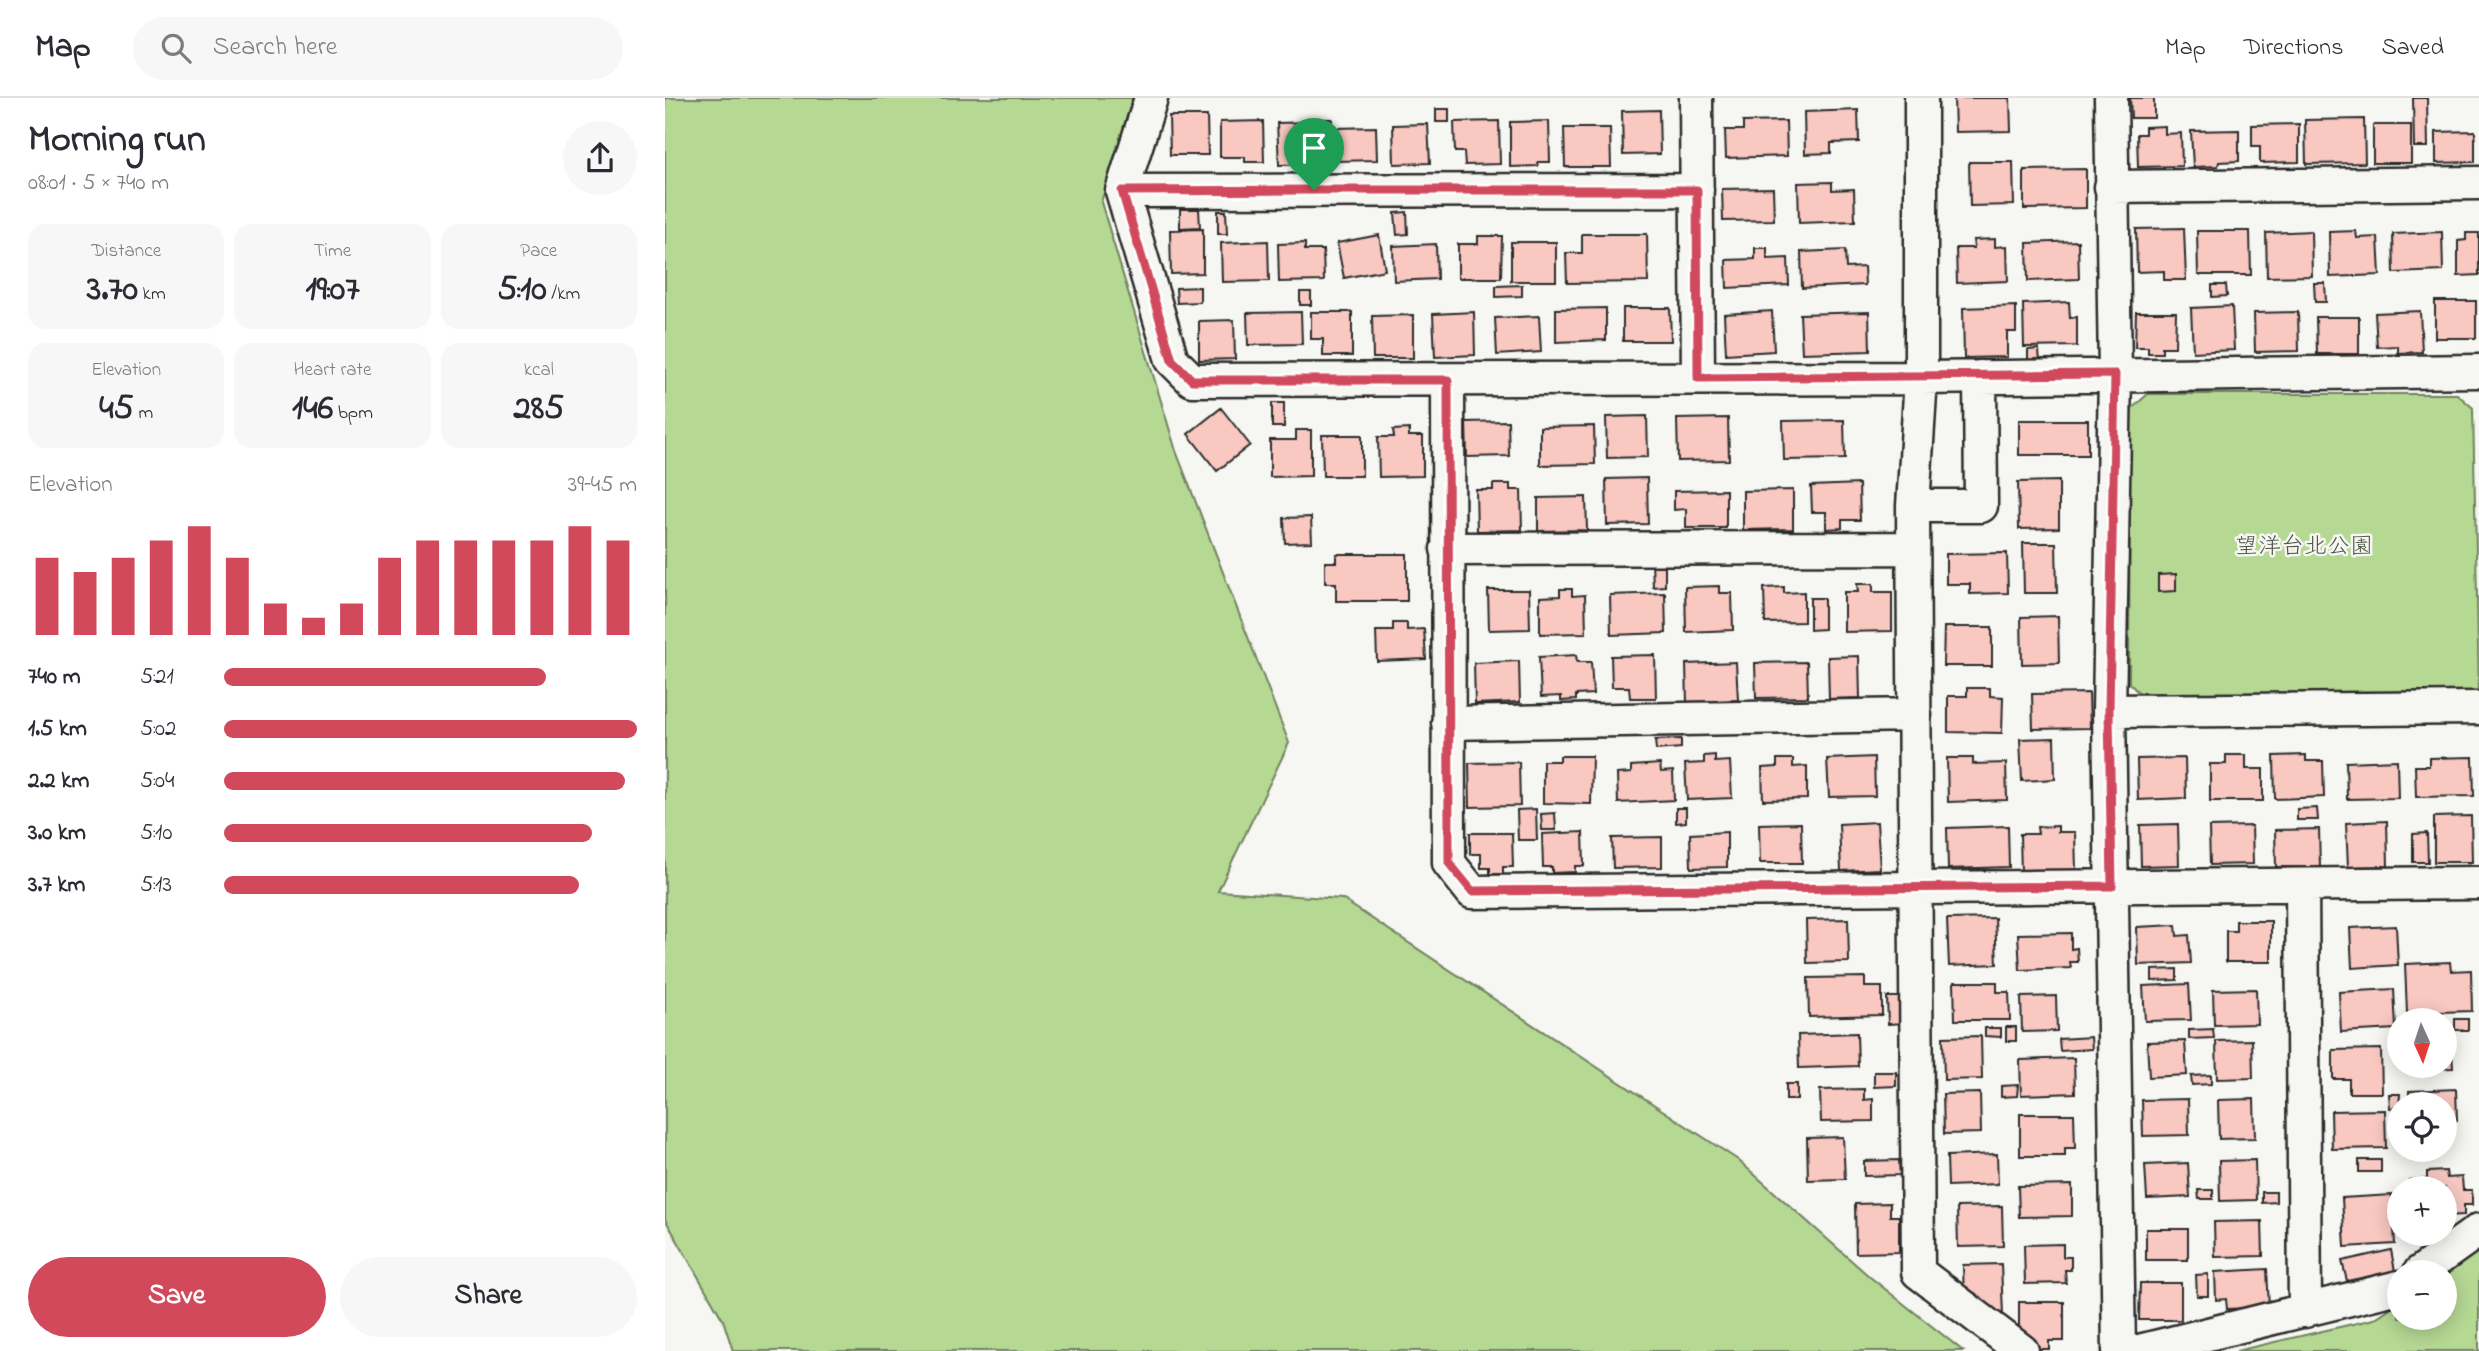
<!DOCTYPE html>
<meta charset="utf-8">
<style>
body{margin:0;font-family:"Indie Flower","Klee One",sans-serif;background:#f7f7f7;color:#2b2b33;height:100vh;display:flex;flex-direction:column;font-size:26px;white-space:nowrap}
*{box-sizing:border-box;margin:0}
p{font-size:23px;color:#7c7c81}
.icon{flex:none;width:38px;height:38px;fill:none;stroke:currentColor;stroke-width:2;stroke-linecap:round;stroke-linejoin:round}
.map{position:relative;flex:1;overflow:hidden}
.sheet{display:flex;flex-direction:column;background:#fff;width:665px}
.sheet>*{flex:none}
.needle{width:46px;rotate:177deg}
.buttons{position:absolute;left:1722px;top:910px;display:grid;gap:14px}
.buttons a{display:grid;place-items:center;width:70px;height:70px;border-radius:50%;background:#fff;box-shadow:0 4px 18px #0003;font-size:35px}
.pin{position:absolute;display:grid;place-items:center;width:60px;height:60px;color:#fff;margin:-72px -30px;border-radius:50% 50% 50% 0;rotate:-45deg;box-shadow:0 0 7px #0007}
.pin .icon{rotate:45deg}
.round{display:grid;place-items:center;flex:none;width:74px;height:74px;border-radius:37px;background:#f7f7f7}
.overview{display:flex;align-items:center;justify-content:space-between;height:119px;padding:0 28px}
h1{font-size:38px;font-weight:700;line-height:52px}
.metrics{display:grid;grid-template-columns:repeat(3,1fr);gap:10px;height:119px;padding:7px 28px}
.metrics div{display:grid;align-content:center;border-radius:18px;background:#f7f7f7;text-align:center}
.metrics b{font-size:35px;font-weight:700}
.metrics small{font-size:19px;font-weight:400}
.metrics p{font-size:19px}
.chart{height:196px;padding:14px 28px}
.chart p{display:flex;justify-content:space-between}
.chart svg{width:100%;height:126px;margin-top:7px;stroke:#d1495b;stroke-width:6}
.cta{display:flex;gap:14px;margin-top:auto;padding:14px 28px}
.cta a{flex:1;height:80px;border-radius:42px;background:#d1495b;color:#fff;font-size:28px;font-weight:700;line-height:80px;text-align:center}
.cta a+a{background:#f7f7f7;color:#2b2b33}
ul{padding:0 28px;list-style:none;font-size:23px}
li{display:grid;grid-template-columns:112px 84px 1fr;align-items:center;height:52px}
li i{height:18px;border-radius:9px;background:#d1495b}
header{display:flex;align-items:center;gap:42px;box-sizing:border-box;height:98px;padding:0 35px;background:#fff;border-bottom:2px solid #e1e1e2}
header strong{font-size:33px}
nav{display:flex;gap:38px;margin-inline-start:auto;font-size:24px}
.search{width:490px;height:63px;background:#f7f7f7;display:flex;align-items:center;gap:18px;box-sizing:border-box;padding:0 24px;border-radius:38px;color:#7c7c81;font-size:26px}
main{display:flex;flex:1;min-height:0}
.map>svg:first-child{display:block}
.green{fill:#b5d893;stroke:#70825f;stroke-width:2}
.building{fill:#f8c8c1;stroke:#2b2b2b;stroke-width:2}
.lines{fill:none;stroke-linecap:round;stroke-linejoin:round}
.minor-casing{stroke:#2b2b2b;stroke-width:37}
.minor{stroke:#f6f6f2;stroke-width:32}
.route-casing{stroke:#fff;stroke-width:14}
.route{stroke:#d1495b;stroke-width:9}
.labels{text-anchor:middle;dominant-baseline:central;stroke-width:5;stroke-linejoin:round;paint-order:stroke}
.park-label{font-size:23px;fill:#4e5645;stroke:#f6f6f2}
</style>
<header>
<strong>Map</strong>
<div class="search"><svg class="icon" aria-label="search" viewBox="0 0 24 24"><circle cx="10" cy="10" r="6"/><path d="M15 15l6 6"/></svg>Search here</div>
<nav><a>Map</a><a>Directions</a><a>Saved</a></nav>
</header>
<main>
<section class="sheet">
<div class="overview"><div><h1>Morning run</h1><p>08:01 · 5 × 740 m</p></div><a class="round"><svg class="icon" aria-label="share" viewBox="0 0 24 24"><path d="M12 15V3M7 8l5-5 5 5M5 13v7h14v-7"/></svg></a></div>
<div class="metrics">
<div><p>Distance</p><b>3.70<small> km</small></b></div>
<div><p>Time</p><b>19:07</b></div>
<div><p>Pace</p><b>5:10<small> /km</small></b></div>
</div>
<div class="metrics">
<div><p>Elevation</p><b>45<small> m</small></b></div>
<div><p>Heart rate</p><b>146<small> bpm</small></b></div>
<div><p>kcal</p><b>285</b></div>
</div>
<div class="chart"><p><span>Elevation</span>39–45 m</p>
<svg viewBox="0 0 160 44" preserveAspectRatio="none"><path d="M5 44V17M15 44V22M25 44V17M35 44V11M45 44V6M55 44V17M65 44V33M75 44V38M85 44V33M95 44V17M105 44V11M115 44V11M125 44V11M135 44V11M145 44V6M155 44V11"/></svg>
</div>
<ul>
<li><b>740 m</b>5:21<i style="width:78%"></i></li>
<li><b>1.5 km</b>5:02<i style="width:100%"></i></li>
<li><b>2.2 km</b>5:04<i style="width:97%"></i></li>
<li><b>3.0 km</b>5:10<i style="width:89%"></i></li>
<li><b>3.7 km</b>5:13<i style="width:86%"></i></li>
</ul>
<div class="cta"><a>Save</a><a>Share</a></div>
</section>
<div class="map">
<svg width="1814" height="1253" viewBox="0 0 1814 1253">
<rect width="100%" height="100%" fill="#f6f6f2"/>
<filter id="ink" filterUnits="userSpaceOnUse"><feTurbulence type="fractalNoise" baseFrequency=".0143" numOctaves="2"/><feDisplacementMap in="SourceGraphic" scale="14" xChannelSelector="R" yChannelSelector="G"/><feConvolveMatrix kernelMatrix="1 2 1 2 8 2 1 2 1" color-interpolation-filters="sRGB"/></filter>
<g filter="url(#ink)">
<!-- green -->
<path class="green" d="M0,0H470L436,104L511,353L624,645L553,793L677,801L1073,1062L1205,1179L1298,1253H68L58,1222L0,1121Z
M1483,296H1792L1808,310L1814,595L1482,603L1464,585L1465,312Z
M1814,1152V1253H1571L1709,1221L1734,1204V1220H1780V1174Z"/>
<!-- building -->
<path class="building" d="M1289,0H1345L1346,33L1290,34Z
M1465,0H1489V20H1466Z
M1748,0H1762L1763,49H1749Z
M771,11H784V24H771Z
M994,12L995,56L958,57L957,13Z
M1193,12L1194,44L1166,45V55L1140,56L1139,14Z
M504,18H542L543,57H505Z
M659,21H667L666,36H658Z
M1699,21L1700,65L1641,66L1640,22Z
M598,23L599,64H580V59H555V24Z
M834,23L835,66L800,67L799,54H790L789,24Z
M884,23L885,64H873V68L845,69V24Z
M1121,23L1122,58L1061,60L1060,32H1078V24Z
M648,24L650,66L614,67L612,25Z
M763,26L765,65L729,66L728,27Z
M1634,26V64L1595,65V48H1587V27Z
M1708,27H1746V65H1708Z
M1500,28V36L1516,35L1517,68L1473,69L1472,36H1480V29Z
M711,29L712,62L671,63L670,30Z
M899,30H945L946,69H900Z
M1574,32V63L1554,64L1553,68L1528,69L1526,33Z
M1810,33V64L1771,65V34Z
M1304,64H1348L1349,107L1305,108Z
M1421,71V110L1359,111V72Z
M1167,84V92L1189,91L1190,123L1134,125L1133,85Z
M1108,90L1109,122L1058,123L1057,91Z
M515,111H534L535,129L515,130Z
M553,113H561L562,136H553Z
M742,114L743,136L732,137L730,115Z
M1519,130L1521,182H1499V173L1472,174L1471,131Z
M538,131V175L506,176L505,132Z
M1532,133H1585L1586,177H1533Z
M1646,133L1647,178L1602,179L1601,135Z
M1691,133L1692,140L1713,139L1715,177L1665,179L1664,134Z
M1777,134L1778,173L1729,175L1728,136Z
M1801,135H1814V177L1793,178V143L1801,142Z
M917,136H982L983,184L902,185L901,155H917Z
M714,137L720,172L679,180L672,145Z
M813,138H837L836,180H793V146H813Z
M1330,141V149L1342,148L1343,183L1292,185L1291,150H1309L1308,142Z
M603,143L604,183L557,184L556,145Z
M1413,143L1414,181L1363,183L1362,145Z
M846,144H891V183H846Z
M640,145V152H658L659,183L614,184L613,146Z
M771,146L772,181L729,183L728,148Z
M1090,150H1102V161L1123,160L1124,187L1062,190L1061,162L1090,161Z
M1180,152L1181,170L1199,169L1200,187L1137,190L1136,154Z
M1649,185H1660L1661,204H1650Z
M857,187V198L831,199V188Z
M1547,187H1561L1562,198L1547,199Z
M535,189V204L512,205L511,190Z
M635,194H646V207H635Z
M1770,203H1811V240H1770Z
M1404,204L1405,220L1412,219V248L1359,249L1358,206Z
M1351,208V234H1342V259L1299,260L1298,210Z
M1567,208L1569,252L1528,254L1526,210Z
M941,210V242L891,244V211Z
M958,210H1005L1006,243H958Z
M1107,213L1109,253L1061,256L1059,216Z
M1755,213L1757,254L1733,255V248L1712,249L1710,215Z
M636,214L637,246L583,247L582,215Z
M646,214H687V258H658V241H646Z
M809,214L810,257L770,259L768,216Z
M1204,214L1205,253L1137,255L1135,216Z
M1471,214H1511L1510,249H1497V255H1483V249H1470Z
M1633,214L1634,253L1590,254L1589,215Z
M748,217V260H708L707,218Z
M874,218L876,254L832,257L830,220Z
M1651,219H1694V256H1652Z
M569,222L570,261L534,262V223Z
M1374,251L1375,266H1363V252Z
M607,305H619V329H607Z
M556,310L585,347L552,373L523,336Z
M982,318L983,359L942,360L941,319Z
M1063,320L1064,362L1013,363L1012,321Z
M1179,322L1180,361L1119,362L1118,323Z
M1354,322H1423V357H1354Z
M843,323L844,358L802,359L801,324Z
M929,328L930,366L875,367V329Z
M744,331V338H758V378L714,379L713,339H729L728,332Z
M631,332H646V378L605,379V342H631Z
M657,337H697V378H658Z
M982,380L983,426L942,427L941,381Z
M1394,383V430L1354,431L1353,384Z
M828,386H845V392H856L857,432L812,433L811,392H828Z
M1194,386L1195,422H1177V430L1161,431V414H1147L1146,388Z
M1061,392V430H1021V411L1009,412V393Z
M1128,392V431L1078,432V393Z
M921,399L922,432L873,433V400Z
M646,419L647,444L620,445L619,420Z
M1358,445H1391L1392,495H1359Z
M1342,455L1343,495L1305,496V486H1281V456Z
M671,456H742V503H671V485H660V464H671Z
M987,464H1000V488L988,489Z
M1511,476V493L1493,494V477Z
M1192,486H1208V494H1227V533L1179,534V494H1193Z
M1054,488V495H1067L1068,532L1021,534L1020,489Z
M1119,489V495L1139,494V524L1100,525L1099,490Z
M895,491H907V498L920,497L921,535L875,536V499L895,498Z
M823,492H864L865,531L824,532Z
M1000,495L1001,535L946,537L945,497Z
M1145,500H1159V531L1145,532Z
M1393,518L1394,565L1357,566L1356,519Z
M728,525H742V532L759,531L761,561L712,563L711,533H728Z
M1279,529H1327V568H1278Z
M911,557L912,564H926L928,596L911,597V602L896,603V598L876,599L874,559Z
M990,557L991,600H965L964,589H947L946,558Z
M1194,558L1195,600L1164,601L1163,559Z
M854,563L855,604L810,606L809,565Z
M1071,564L1073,602L1022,604L1021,566Z
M1142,564L1143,599L1091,600L1090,565Z
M1302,590H1325V598L1338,599L1337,635L1283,634V598H1302Z
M1424,595L1425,630L1368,631L1367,596Z
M1389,640L1390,681L1357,683L1355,641Z
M1016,641V650L991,652L990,642Z
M1050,657V664L1065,663L1067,700L1022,702L1020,666L1039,665V658Z
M1561,657H1581V671H1598V703H1545V666H1561Z
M1641,657V663H1658L1659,699L1610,701L1609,658Z
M895,658H927L926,706L878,705V663H895Z
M1209,659L1210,698L1164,699L1162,661Z
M1808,659L1809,698L1751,699L1750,668H1764V660Z
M1282,660H1308V666L1341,665L1342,702L1283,704Z
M1520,660L1521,700L1473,702L1472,661Z
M1112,661H1128V669L1142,668V701L1098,702L1097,670L1112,669Z
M1732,662L1733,700L1682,701L1681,664Z
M854,664L855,708L805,709L804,665Z
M995,666L996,674L1008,673L1009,702L953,705L952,676L966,675V668Z
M1011,710H1021V724L1011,725Z
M1652,710L1653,722H1632V711Z
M871,711L872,742H853L852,712Z
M890,715L891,732H877L876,716Z
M1806,718L1807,764H1769V719Z
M1722,723L1723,768L1683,769L1681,725Z
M1212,724L1215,771L1176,773L1174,726Z
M1136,725L1137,765H1095L1094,726Z
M1513,726L1514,767L1476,768L1475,727Z
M1343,728L1344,769L1283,771L1282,730Z
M1393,728V734H1410L1411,773L1356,775L1355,736H1373L1372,729Z
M1587,728L1588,766L1545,767L1544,729Z
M1654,731L1655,769H1611L1610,732Z
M918,734L919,768H910V774L887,775V769H878L877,736Z
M1062,734V769L1026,770L1025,736Z
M805,735H847L848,769H838V776H825V770H816V756H805Z
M1762,735L1763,764H1748V736Z
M997,739V769L948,770L947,740Z
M1330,820L1332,866L1284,868L1282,821Z
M1183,821L1184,864L1142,865L1141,822Z
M1571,823H1606V864H1561V833H1571Z
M1511,827L1512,838L1524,837L1526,865L1473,867L1472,829Z
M1731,828L1733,867L1687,870L1685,830Z
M1406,835V851L1412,850L1413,864H1405L1406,870L1355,872L1353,836Z
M1785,864L1786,873L1806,872L1807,913L1742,915L1740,866Z
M1512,871V882L1487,883V872Z
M1200,879V889H1217V917L1144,919L1143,880Z
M1289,884H1332V894H1344L1345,922H1290Z
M1524,886L1526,922L1480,923L1478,888Z
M1591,891L1592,926L1549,927L1548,892Z
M1729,891L1731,931L1676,934L1674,894Z
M1391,898L1392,933L1357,934L1356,899Z
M1222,899H1239L1240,925L1223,926Z
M1790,921H1803V932H1790Z
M1341,929H1351V943H1341Z
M1320,930H1336V939L1320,938Z
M1548,931L1549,940L1524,941V932Z
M1192,935L1193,968L1134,970L1133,937Z
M1316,938L1317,981L1279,982L1278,939Z
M1426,939L1427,951L1395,953L1394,941Z
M1587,942L1588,980L1552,981L1551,943Z
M1520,943L1522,977L1484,979L1482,944Z
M1780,946V953H1787L1788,970L1741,972V968H1780Z
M1716,951L1717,995H1684V981H1668V952Z
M1409,960L1410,995L1356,997L1355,962Z
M1209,974H1231V988L1209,989Z
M1546,977V986L1527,987L1526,978Z
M1121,986H1132V1002H1121Z
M1353,987L1352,998L1336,999V988Z
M1199,991V1002L1208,1001V1023L1156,1024L1155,992Z
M1791,991L1792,1022H1780V1006H1744V993Z
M1315,995L1316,1035L1279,1036L1278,996Z
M1724,996H1735L1734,1009L1725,1010Z
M1523,1001L1524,1037L1478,1038L1477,1002Z
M1589,1001L1590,1040L1554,1041L1553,1002Z
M1720,1012L1721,1050L1667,1051L1666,1013Z
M1355,1016H1409L1410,1050H1400V1058H1355Z
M1178,1039L1180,1081L1143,1082L1142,1040Z
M1332,1056L1333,1086L1283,1088L1282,1058Z
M1234,1062L1235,1077L1199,1078V1063Z
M1590,1062L1591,1102L1555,1103L1554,1063Z
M1694,1062H1716V1074H1694Z
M1523,1065L1525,1099L1482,1101L1480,1067Z
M1781,1073L1782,1080L1797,1079L1798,1092H1807V1107H1799V1117L1780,1118V1090H1744V1082L1762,1081V1074Z
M1407,1087V1118L1354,1119L1353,1088Z
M1533,1092H1548V1101H1534Z
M1597,1094H1611V1104L1597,1105Z
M1727,1097L1730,1146L1680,1149L1677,1100Z
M1225,1105V1118H1234V1154L1191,1155L1190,1106Z
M1337,1108L1338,1148L1293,1149L1292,1109Z
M1597,1123L1598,1158L1550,1159L1549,1124Z
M1481,1131H1523V1162H1481Z
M1398,1146V1159H1406V1172H1400L1401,1185L1360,1186L1359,1147Z
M1726,1152L1730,1173L1682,1183L1677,1163Z
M1336,1166L1338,1217L1324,1218L1299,1201L1298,1167Z
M1602,1171L1604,1209L1562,1211L1561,1201L1551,1202L1550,1174Z
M1543,1176V1198H1532L1531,1177Z
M1475,1185H1516V1222H1474Z
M1354,1204H1399V1243H1384V1251H1370V1243H1354Z"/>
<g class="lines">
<defs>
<path id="minor" d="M486,0L457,93L507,262L527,282L1256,280L1814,273
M1031,0L1033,280
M1256,0V280L1248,408L1253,1174L1357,1253
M1446,0L1450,276L1444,613L1454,1253
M1446,89L1814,85
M457,93L1032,92
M783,282L784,765L807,794L1814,785
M1248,408H1316L1315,279
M782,451L1248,450
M1444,613L1814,610
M783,625L1250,617
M1637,787L1640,1213
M1755,1174L1814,1132
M1474,1253L1734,1189"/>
</defs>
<!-- minor casing -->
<use href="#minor" class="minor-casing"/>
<!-- minor -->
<use href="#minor" class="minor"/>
</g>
</g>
<g class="lines" filter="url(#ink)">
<defs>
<path id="route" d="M649,92H1032L1033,280L1450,276L1444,613L1447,788L807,793L784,765L783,282H527L507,262L457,93Z"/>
</defs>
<!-- route casing -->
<use href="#route" class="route-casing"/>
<!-- route -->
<use href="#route" class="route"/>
</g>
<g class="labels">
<!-- park labels -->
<g class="park-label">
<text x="1639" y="449">望洋台北公園</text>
</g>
</g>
</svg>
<div class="buttons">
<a><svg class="needle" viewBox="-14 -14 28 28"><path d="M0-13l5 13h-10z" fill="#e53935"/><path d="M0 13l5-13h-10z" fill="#7c7c81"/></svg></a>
<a><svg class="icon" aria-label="locate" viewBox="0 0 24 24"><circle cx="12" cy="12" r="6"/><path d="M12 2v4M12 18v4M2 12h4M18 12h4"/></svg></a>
<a>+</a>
<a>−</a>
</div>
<div class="pin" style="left:649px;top:92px;background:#1e9e55"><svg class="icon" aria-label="arrive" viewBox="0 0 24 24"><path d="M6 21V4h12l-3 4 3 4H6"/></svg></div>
</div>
</main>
